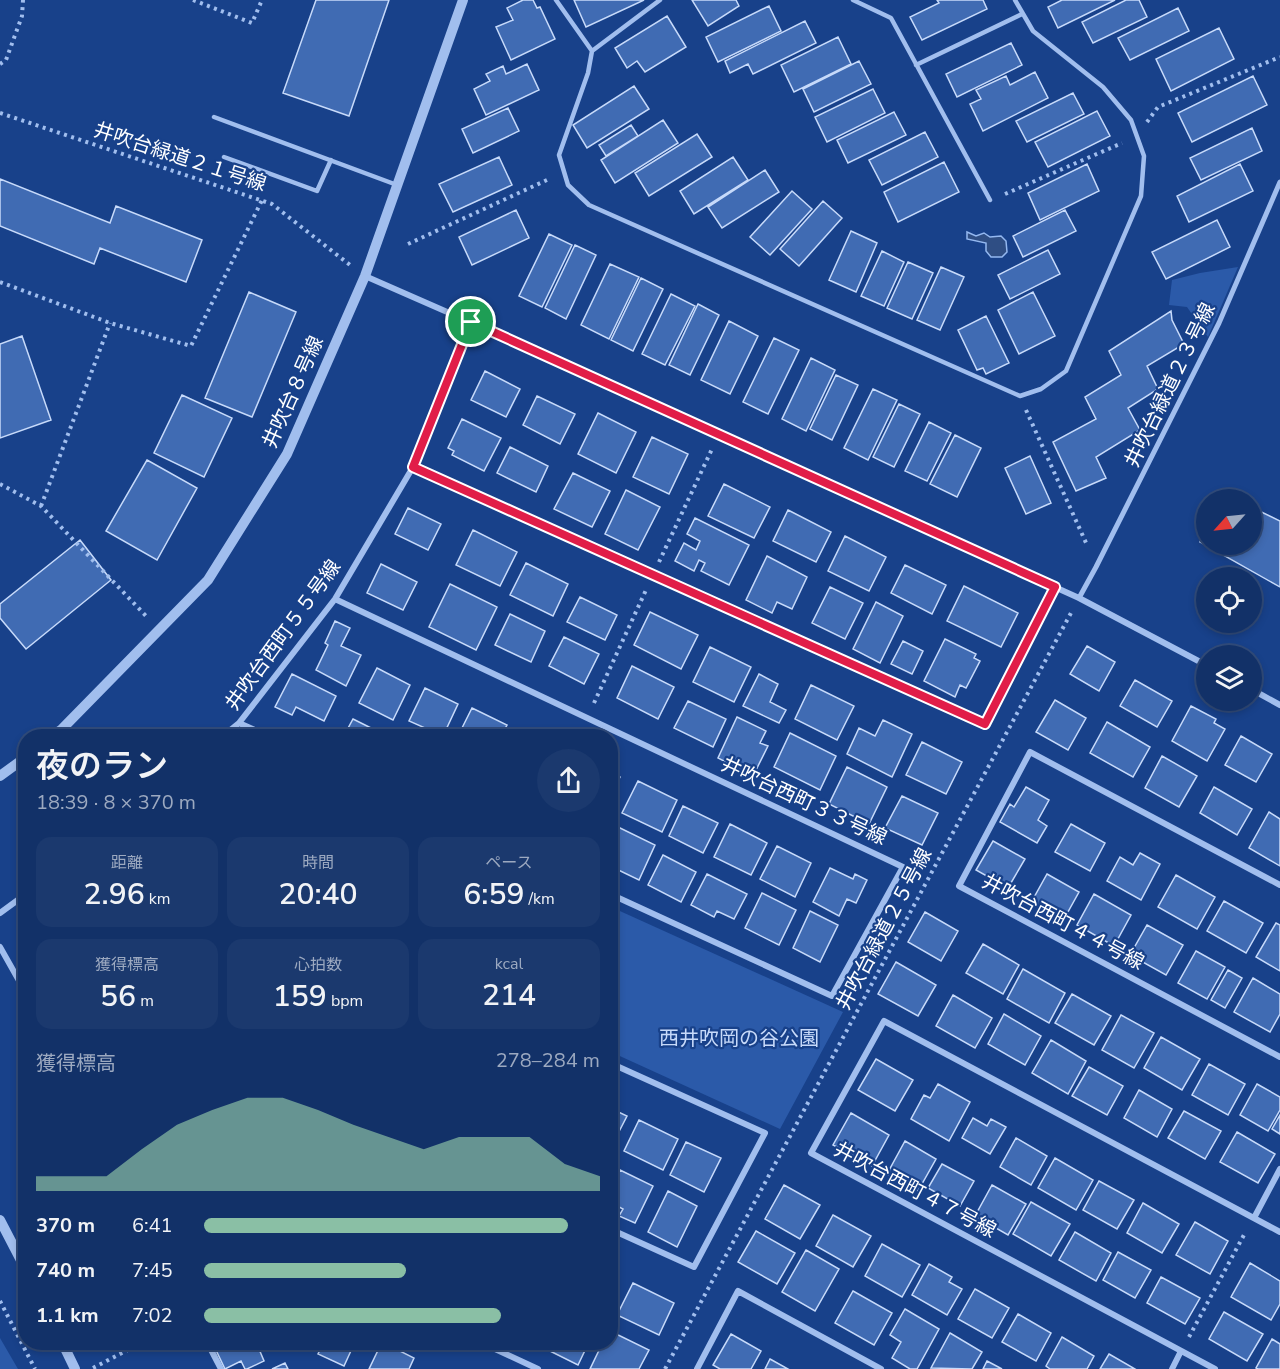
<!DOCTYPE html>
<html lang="ja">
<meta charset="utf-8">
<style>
body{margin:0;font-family:"Nunito Sans","Noto Sans JP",sans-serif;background:#1b396e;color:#f1f3f6;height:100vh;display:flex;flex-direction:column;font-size:22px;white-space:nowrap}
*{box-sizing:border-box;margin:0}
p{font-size:20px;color:#9ca9c0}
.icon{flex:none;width:33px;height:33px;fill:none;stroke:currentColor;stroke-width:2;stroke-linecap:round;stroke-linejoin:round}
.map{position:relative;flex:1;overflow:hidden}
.details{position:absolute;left:18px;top:729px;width:600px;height:621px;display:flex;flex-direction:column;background:#123168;border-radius:24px;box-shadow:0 3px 9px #0003,0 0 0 2px #314c7c}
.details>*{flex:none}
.needle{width:39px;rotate:243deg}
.fabs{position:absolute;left:1196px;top:489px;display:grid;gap:12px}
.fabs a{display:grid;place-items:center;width:66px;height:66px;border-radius:50%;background:#123168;box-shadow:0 3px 9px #0003,0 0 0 2px #314c7c;font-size:30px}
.pin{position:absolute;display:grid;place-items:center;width:51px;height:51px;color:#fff;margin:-26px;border:3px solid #fff;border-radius:50%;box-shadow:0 2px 6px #0007}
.round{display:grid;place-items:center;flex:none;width:63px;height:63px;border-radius:32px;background:#1b396e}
.overview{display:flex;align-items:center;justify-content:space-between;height:102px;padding:0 18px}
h1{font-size:33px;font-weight:600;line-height:45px}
.stats{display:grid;grid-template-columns:repeat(3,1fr);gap:9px;height:102px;padding:6px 18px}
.stats div{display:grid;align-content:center;border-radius:15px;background:#1b396e;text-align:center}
.stats b{font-size:30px;font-weight:600}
.stats small{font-size:16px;font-weight:400}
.stats p{font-size:16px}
.chart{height:168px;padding:12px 18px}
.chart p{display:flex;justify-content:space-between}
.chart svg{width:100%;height:108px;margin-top:6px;fill:#8abfa5;opacity:.7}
ul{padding:0 18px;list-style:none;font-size:20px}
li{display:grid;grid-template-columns:96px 72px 1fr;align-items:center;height:45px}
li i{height:15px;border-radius:8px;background:#8abfa5}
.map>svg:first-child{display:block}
.green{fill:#2b5aa9}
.water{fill:#2f4e84;stroke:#94b8f0;stroke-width:1.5}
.building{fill:#406bb3;stroke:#c7dafa;stroke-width:1.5}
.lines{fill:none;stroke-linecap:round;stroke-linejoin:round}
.path{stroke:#a1beee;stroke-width:4;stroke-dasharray:3 4.5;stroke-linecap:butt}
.service{stroke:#a1beee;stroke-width:4.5}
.pedestrian{stroke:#a1beee;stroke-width:5}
.minor{stroke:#a1beee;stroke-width:6}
.tertiary{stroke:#a1beee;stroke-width:10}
.route-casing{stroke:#fff;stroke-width:12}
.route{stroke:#e11d48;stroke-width:8}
.labels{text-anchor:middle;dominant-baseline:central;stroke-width:4.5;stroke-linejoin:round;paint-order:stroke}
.street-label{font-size:20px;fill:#fff;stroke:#18418a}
.park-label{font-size:20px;fill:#c7dafa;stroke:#18418a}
</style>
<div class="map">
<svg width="1280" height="1369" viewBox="0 0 1280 1369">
<rect width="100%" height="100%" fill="#18418a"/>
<!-- green -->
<path class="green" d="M1238,267L1208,337L1187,307L1169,305L1172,280L1200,273Z
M611,907L843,1012L780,1129L611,1052Z
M0,1338L18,1369H0Z"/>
<!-- water -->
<path class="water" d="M967,232L976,236L984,233L990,237L1001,236L1006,241L1007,252L1002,257H991L986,251V243L967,239Z"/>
<!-- building -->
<path class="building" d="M316,0H389L349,116L283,93Z
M523,0H533L537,8L540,7L555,39L511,60L496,27L513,20L507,8Z
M574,0H644L586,27Z
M692,0H736L739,6L708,26Z
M937,0H983L987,9L922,40L910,17L939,3Z
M1062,0H1115L1058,28L1048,7Z
M1126,0H1139L1147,17L1093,43L1082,22Z
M769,6L781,31L718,62L706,37Z
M1178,8L1189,31L1130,60L1118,38Z
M667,16L686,47L645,72L637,61L627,68L615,48Z
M805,21L816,43L753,74L748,64L730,73L725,61Z
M1219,28L1234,59L1171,91L1156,59Z
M838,37L851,64L794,92L781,65Z
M1011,43L1022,65L957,97L946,74Z
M859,61L871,84L814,112L803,89Z
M527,64L539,90L486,115L474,89L490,81L486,74L503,66L506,74Z
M1035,72L1048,98L983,131L970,104L981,99L976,90L1006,76L1010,85Z
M1253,76L1267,105L1192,142L1178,113Z
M634,86L649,109L587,148L573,125Z
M873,89L885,113L827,142L815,117Z
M1073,93L1084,114L1027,142L1016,121Z
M508,108L519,131L473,153L462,129Z
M1097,111L1110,136L1048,167L1035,142Z
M894,112L906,135L848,163L837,140Z
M663,120L678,143L615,183L601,160Z
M631,125L638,136L606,156L599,145Z
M1252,128L1262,151L1201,180L1190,158Z
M925,132L938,157L882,185L869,160Z
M697,134L712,157L649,196L635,173Z
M499,157L512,185L453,212L439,184Z
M733,157L748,180L694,214L680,191Z
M944,162L959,192L898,222L884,192Z
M1087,164L1099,191L1040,220L1028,193Z
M1240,164L1253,191L1189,222L1177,196Z
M765,170L779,192L722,228L708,207Z
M0,179L110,223L116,206L202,240L186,282L100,248L94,264L0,226Z
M792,191L812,209L770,255L750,237Z
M823,201L842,218L799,266L780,249Z
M516,210L529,238L472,265L459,237Z
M1065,210L1076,231L1023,257L1013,236Z
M1217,220L1230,247L1166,279L1152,252Z
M851,231L877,243L856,292L829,280Z
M549,234L572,245L542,307L519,296Z
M575,245L596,255L566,319L545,308Z
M1048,250L1060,274L1010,299L998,275Z
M882,251L904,262L884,306L861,296Z
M908,262L933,273L912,319L887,308Z
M610,264L639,277L609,339L581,325Z
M941,267L964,277L940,330L917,320Z
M641,278L663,289L633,351L611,340Z
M249,292L296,312L252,417L205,398Z
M1033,292L1055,336L1019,354L998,310Z
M671,294L695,306L665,365L642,354Z
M698,304L719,315L690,375L669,365Z
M1171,311L1172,320L1184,344L1147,366L1158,389L1128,408L1140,430L1096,457L1106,478L1076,491L1053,442L1096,419L1085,397L1121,375L1109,351Z
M986,316L1009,363L986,374L983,368L977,370L958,330Z
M729,321L758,336L730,394L701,380Z
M22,336L51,420L0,438V344Z
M774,338L799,350L768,414L743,402Z
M811,358L835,370L806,431L782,419Z
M485,371L520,389L506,417L471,400Z
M836,375L858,385L832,440L810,429Z
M873,389L897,400L868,460L844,448Z
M182,395L232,418L204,477L154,453Z
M537,396L575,414L560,444L523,425Z
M899,404L920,414L894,467L873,457Z
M598,413L636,432L616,473L578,454Z
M462,419L501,438L484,471L452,455L454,451L448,448Z
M929,422L951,433L927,481L905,471Z
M955,435L981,448L957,497L930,484Z
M652,437L688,454L669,494L633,477Z
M510,447L548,466L536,492L497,473Z
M1030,456L1051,503L1026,514L1005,468Z
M147,460L197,488L157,560L106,531Z
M573,473L610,491L592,527L554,509Z
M724,484L770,507L754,538L708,516Z
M626,490L660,507L638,550L605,534Z
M1226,494L1237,500H1223Z
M1251,507L1280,521V587L1200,542L1206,530V544H1251Z
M408,508L441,524L428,550L395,534Z
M788,510L831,532L816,562L773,541Z
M695,518L749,545L729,585L701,571L705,563L699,560L694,571L675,561L684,543L696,550L700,541L687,534Z
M473,530L517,552L500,586L456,565Z
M845,536L886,557L869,591L828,571Z
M80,540L111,580L26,649L0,618V604Z
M767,556L807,577L792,609L777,602L772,613L746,600Z
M526,563L568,584L553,616L510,595Z
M381,564L417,582L403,610L367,593Z
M905,565L946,585L932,614L891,593Z
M450,584L497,607L476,650L429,627Z
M964,586L1018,613L1001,647L947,621Z
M830,587L863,603L845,639L812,623Z
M580,597L617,615L605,640L567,622Z
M876,602L903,616L880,663L853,649Z
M650,612L698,635L681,669L634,645Z
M510,614L545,631L531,662L495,645Z
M335,621L350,628L341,646L361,655L346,686L316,670L328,645L325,643Z
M564,637L599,654L584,684L549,666Z
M945,639L976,654L974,658L980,661L966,688L960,685L955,697L924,681Z
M903,641L923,651L912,674L891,664Z
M1087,646L1115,662L1099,691L1070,674Z
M710,647L751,667L734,702L693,682Z
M632,666L674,687L658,719L617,698Z
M377,668L410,685L393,720L359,703Z
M292,674L336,696L324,721L296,707L292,715L275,707Z
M759,674L778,684L770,702L786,710L779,723L743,706Z
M1135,680L1172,701L1157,727L1120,706Z
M811,685L854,706L837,740L795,719Z
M425,688L458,704L443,736L409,721Z
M1055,700L1086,718L1068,750L1036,732Z
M688,701L726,719L713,747L674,728Z
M1191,706L1216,719L1214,723L1225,729L1207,761L1172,741Z
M472,708L507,725L501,736H458Z
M737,717L766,731L760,743L768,746L753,776L718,758Z
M353,719L387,736H339L343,728L347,730Z
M883,720L912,734L892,777L847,754L859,728L875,736Z
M1107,722L1150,747L1133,777L1090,753Z
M790,733L836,756L820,790L774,767Z
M1241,736L1272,754L1256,782L1225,765Z
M922,742L962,762L946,794L906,775Z
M1162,756L1197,776L1179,807L1145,788Z
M847,767L887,787L869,824L829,804Z
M610,772L620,777L610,797Z
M638,781L677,800L662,832L622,813Z
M1026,787L1049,800L1038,820L1047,826L1037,843L1000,822L1010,804L1014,807Z
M1214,787L1252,809L1237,835L1200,813Z
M902,796L938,813L922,845L885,828Z
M683,806L718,823L703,853L669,836Z
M1269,812L1280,819V866L1249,848Z
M730,824L767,843L751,875L714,857Z
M1071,824L1105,843L1090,871L1055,852Z
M618,827L655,845L639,880L610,866V842Z
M993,841L1025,859L1008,888L976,870Z
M777,846L811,863L795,897L760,879Z
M1140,853L1160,864L1141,900L1107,881L1120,857L1133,865Z
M663,855L696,872L681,902L648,885Z
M830,868L853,879L855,874L867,880L856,903L847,899L839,916L813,902Z
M707,874L747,894L734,919L717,911L714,917L691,905Z
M1047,874L1079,892L1064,919L1032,901Z
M1176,875L1215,897L1197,929L1158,907Z
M762,893L796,910L779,945L745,928Z
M1094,894L1131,915L1114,946L1077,925Z
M1224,901L1263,923L1246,953L1207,931Z
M810,911L838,925L820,962L793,948Z
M925,912L958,931L941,961L908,942Z
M1276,923L1280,925V971L1256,957Z
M1147,925L1183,945L1166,975L1130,955Z
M983,944L1019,965L1003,994L966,973Z
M1196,951L1225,967L1207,999L1178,983Z
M896,962L936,985L918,1016L878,994Z
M1023,969L1065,993L1049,1023L1007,999Z
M1228,970L1242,978L1225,1008L1211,1000Z
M1253,978L1280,994V1014L1270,1032L1234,1012Z
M1072,994L1111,1016L1094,1045L1055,1023Z
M953,995L992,1018L975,1048L936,1026Z
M1004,1014L1041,1036L1025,1065L988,1044Z
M1121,1015L1154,1033L1134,1068L1102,1050Z
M1161,1037L1200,1059L1182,1090L1144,1068Z
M1051,1040L1086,1061L1068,1094L1032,1073Z
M876,1059L913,1080L895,1111L858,1090Z
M1209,1064L1245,1084L1228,1115L1192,1095Z
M1089,1067L1123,1086L1107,1115L1072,1096Z
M938,1084L970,1102L949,1141L911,1119L924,1095L930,1098Z
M1257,1084L1280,1097V1110L1268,1131L1240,1115Z
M1139,1090L1172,1109L1157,1137L1124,1118Z
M610,1108L627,1116L610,1149Z
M1184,1111L1221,1131L1205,1159L1168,1138Z
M851,1113L889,1135L872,1166L833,1145Z
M1280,1115V1134L1272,1129Z
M973,1118L987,1126L991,1119L1006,1127L990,1154L962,1138Z
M639,1120L678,1139L663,1170L624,1151Z
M1237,1132L1275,1154L1258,1183L1220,1162Z
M1016,1138L1047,1156L1031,1185L1000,1167Z
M905,1141L936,1159L918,1191L887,1174Z
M686,1142L721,1158L704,1192L670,1175Z
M1055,1158L1093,1180L1076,1210L1038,1188Z
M942,1164L974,1181L960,1206L928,1188Z
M620,1170L653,1186L635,1223L619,1216L623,1209L610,1202V1188Z
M1099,1181L1134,1200L1117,1229L1083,1210Z
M784,1185L820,1205L800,1239L765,1219Z
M992,1185L1026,1204L1008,1235L975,1216Z
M668,1191L697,1206L677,1247L648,1232Z
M1031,1202L1070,1224L1051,1256L1013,1234Z
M1143,1203L1179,1224L1162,1253L1127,1233Z
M833,1215L871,1236L853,1267L816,1246Z
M1195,1222L1228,1241L1210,1274L1176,1255Z
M756,1231L795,1253L777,1284L738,1262Z
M1075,1232L1111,1253L1096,1281L1059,1260Z
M882,1244L920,1265L902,1297L865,1276Z
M806,1250L839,1269L815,1311L782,1292Z
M1118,1252L1151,1270L1135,1298L1103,1280Z
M1250,1263L1280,1281V1304L1271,1320L1231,1297Z
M929,1264L952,1277L949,1282L962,1289L947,1315L912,1295Z
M1161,1277L1200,1298L1185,1324L1147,1303Z
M633,1283L674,1303L659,1335L617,1315Z
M975,1289L1009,1308L992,1338L958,1319Z
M853,1291L892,1313L874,1345L835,1323Z
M905,1309L939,1329L917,1369H910L892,1358L901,1342L890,1335Z
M1224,1312L1263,1334L1247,1361L1209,1339Z
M1018,1314L1051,1333L1036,1361L1002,1342Z
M610,1331L649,1350L639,1369H590L603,1342H610Z
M950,1333L982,1352L972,1369L931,1368Z
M731,1334L761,1351L751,1369H720L713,1365Z
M1062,1337L1094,1356L1087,1369H1050L1046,1366Z
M1272,1339L1280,1344V1369H1258L1256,1368Z
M226,1342H256L264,1361L247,1369H245L241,1361L225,1369L215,1348Z
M324,1342H355L344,1366L318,1354Z
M382,1342L414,1358L409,1369H369Z
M546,1342H589L578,1365L544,1348Z
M1109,1354L1135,1369H1100Z
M770,1359L788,1369H765Z
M987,1361L1002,1369H983Z
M285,1363L288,1369H272Z"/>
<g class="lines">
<!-- path -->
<path class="path" d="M193,0L252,23L262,0
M0,64L6,60L22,16L23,0
M0,113L272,204L350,265
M1147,122L1158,107L1280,57
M1005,194L1122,143
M408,244L549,179
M0,282L110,323L191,346L262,200
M1026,410L1087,545
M0,484L41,506L147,617
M41,506L110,323
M659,562L712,449
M594,703L646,590
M0,1301L35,1369
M1189,1337L1245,1233
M93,1368L143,1342
M665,1369L1072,611"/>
<!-- service -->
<path class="service" d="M556,0L592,51
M660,0L592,51L588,73L559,155L568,185L589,205L1020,396L1041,389L1066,371L1141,196L1144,156L1131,120L1103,87L1033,31L1015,0
M853,0L891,18L990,200
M916,65L1022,14
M214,117L397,185
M224,157L317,191L331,160"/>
<!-- pedestrian -->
<path class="pedestrian" d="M1079,598L1096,567L1219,323L1280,182"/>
<!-- minor -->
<path class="minor" d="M365,276L470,322L1079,598L1206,665
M413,467L985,724L1055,587
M335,599L903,867L832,996L610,894
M1251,689L1280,705
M239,723L268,736
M61,730L67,736
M223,736L239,723L335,599L413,467L470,322
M1280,885L1030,752L959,886L1280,1057
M0,913L26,894
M0,947L26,993
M610,1063L765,1133L694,1267L610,1229
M1254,1218L1280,1169
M207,1342L221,1369
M480,1342L538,1369
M697,1369L738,1291L881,1369
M1172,1369L1181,1351
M1215,1369L811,1153L884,1021L1280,1232"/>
<!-- tertiary -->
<path class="tertiary" d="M52,736L61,730L208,580L287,454L365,276L463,0
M0,776L26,757
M0,1220L26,1270
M62,1342L75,1369"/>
</g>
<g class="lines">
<defs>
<path id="route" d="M471,322L1055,587L985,724L413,467Z"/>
</defs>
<!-- route casing -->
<use href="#route" class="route-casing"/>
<!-- route -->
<use href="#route" class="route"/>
</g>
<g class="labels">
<!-- street labels -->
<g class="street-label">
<text transform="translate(180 157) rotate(18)">井吹台緑道２１号線</text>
<text transform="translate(1170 385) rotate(-64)">井吹台緑道２３号線</text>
<text transform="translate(293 392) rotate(-66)">井吹台８号線</text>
<text transform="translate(283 635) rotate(-54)">井吹台西町５５号線</text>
<text transform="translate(804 801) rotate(25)">井吹台西町３３号線</text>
<text transform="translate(1063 922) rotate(28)">井吹台西町４４号線</text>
<text transform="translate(884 929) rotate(-62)">井吹台緑道２５号線</text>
<text transform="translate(915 1190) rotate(28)">井吹台西町４７号線</text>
</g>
<!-- park labels -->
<g class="park-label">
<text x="739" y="1038">西井吹岡の谷公園</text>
</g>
</g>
</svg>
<div class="fabs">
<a><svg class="needle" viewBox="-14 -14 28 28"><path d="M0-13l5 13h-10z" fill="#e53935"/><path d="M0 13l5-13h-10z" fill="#9ca9c0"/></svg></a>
<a><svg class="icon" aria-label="locate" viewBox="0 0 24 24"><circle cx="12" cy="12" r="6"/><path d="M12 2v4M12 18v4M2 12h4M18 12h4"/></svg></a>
<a><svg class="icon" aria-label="layers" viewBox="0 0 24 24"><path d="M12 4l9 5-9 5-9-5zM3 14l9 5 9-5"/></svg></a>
</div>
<div class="pin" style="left:471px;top:322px;background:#1e9e55"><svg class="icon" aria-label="arrive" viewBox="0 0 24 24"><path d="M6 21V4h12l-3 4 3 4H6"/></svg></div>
<section class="details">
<div class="overview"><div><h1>夜のラン</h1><p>18:39 · 8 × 370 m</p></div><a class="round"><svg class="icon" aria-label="share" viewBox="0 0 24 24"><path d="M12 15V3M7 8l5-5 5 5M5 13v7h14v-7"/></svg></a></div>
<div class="stats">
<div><p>距離</p><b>2.96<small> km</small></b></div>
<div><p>時間</p><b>20:40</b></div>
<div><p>ペース</p><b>6:59<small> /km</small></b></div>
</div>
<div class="stats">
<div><p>獲得標高</p><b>56<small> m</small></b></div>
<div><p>心拍数</p><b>159<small> bpm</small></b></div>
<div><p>kcal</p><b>214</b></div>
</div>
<div class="chart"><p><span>獲得標高</span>278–284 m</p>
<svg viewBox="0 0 160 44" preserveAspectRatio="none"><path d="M0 44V38L10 38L20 38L30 27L40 17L50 11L60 6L70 6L80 11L90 17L100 22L110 27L120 22L130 22L140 22L150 33L160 38V44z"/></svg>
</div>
<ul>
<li><b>370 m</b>6:41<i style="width:92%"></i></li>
<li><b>740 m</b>7:45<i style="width:51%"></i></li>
<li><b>1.1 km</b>7:02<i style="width:75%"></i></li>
</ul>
</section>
</div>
